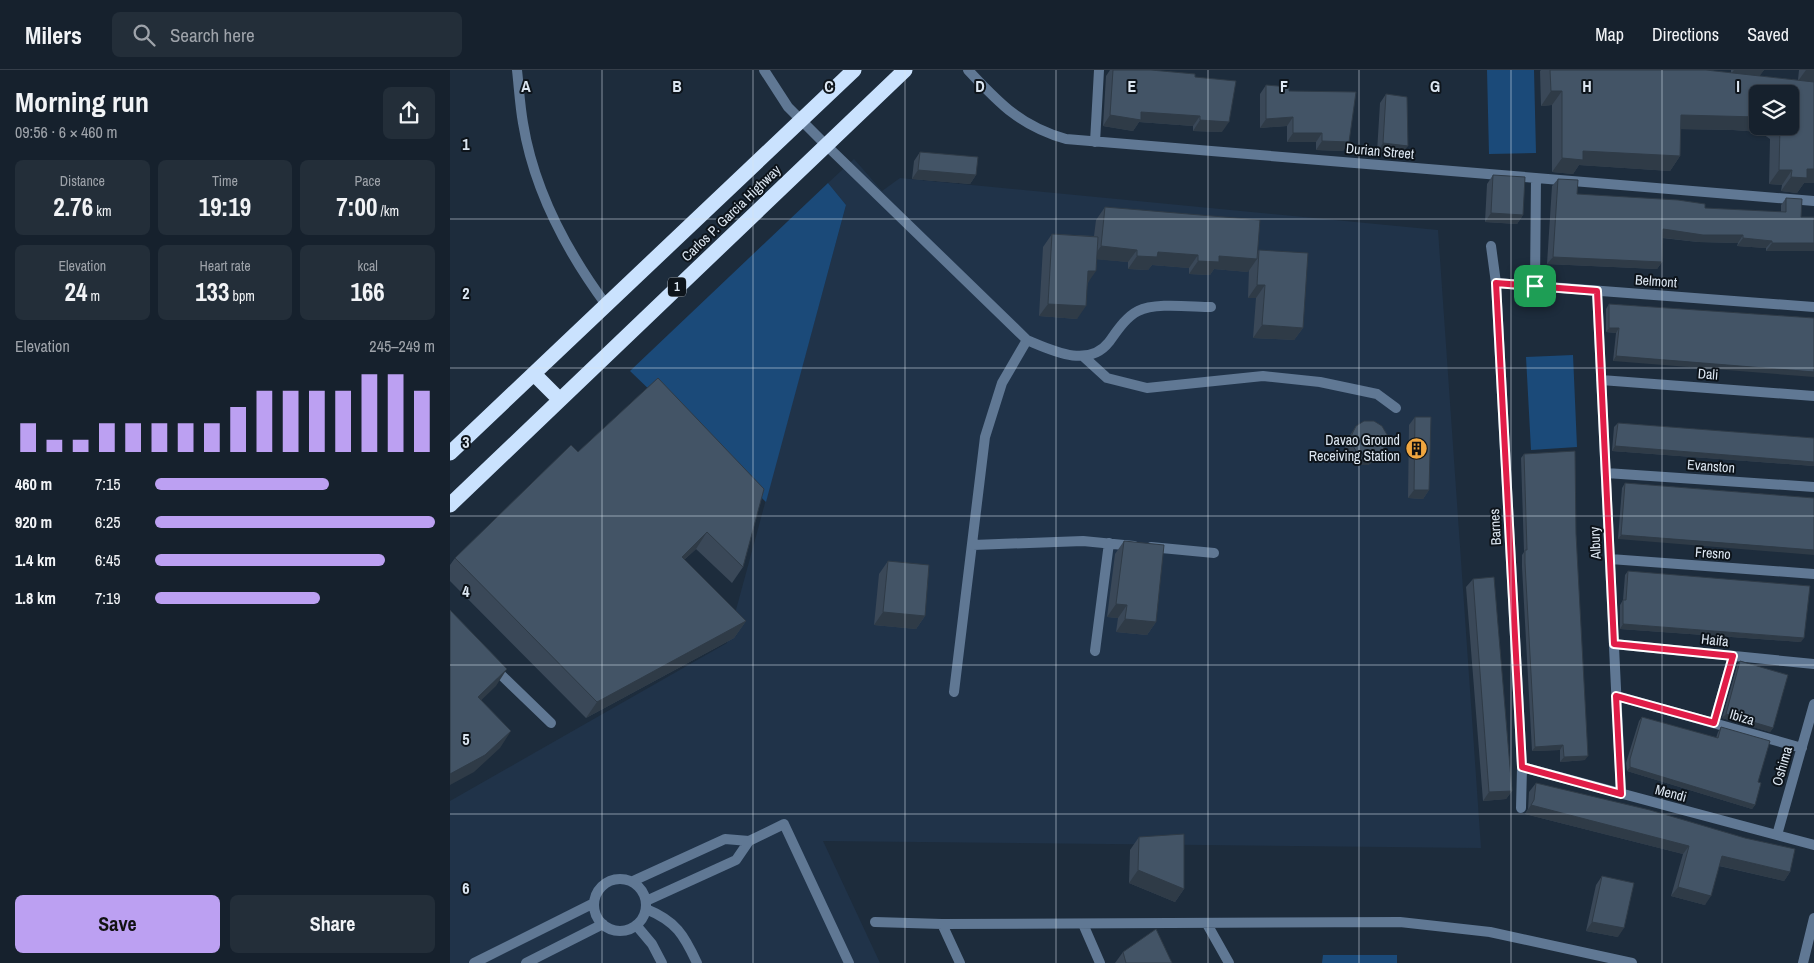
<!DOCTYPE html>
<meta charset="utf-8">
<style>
body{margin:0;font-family:"Archivo Narrow",sans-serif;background:#232e39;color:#f1f3f6;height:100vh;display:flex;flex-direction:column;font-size:19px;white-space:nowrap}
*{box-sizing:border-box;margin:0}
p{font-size:16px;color:#9ea3aa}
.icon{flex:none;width:28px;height:28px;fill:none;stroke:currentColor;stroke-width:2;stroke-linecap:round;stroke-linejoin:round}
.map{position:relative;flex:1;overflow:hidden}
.sheet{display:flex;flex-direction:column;background:#16212d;width:450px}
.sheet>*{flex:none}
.fabs{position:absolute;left:1299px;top:15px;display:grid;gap:10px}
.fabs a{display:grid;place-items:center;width:50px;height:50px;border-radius:8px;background:#16212d;box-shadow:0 1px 4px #0004,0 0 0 1px #353e49;font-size:25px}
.pin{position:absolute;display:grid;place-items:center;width:42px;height:42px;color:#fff;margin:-21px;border-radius:10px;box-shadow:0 2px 8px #0006}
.round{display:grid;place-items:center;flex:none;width:52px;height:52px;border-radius:8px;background:#232e39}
.summary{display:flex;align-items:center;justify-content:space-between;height:85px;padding:0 15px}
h1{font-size:28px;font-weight:800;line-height:38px}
.stats{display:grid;grid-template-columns:repeat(3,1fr);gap:8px;height:85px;padding:5px 15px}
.stats div{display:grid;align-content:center;border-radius:8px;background:#232e39;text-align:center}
.stats b{font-size:25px;font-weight:800}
.stats small{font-size:14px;font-weight:400}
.stats p{font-size:14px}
.chart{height:140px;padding:10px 15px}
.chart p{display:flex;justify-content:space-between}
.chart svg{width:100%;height:90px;margin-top:5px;stroke:#bca0f2;stroke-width:6}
.action{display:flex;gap:10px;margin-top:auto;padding:10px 15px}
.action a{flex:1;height:58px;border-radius:8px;background:#bca0f2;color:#111;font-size:20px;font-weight:800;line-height:58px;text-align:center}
.action a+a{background:#232e39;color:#f1f3f6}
ul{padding:0 15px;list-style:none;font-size:16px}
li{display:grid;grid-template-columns:80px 60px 1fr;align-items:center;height:38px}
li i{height:12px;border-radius:6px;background:#bca0f2}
header{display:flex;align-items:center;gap:30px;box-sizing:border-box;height:70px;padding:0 25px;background:#16212d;border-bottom:1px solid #353e49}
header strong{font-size:24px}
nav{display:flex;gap:28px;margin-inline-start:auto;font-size:18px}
.search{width:350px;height:45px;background:#232e39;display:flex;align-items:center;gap:12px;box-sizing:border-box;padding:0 18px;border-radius:8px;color:#9ea3aa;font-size:19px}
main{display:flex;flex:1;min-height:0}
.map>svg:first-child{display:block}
.built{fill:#203349}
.green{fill:#1b4a79}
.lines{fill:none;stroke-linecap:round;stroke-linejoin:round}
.lane{stroke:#607894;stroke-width:10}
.street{stroke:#607894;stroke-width:10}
.highway{stroke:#cae2fe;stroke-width:15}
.wall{fill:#3a4858;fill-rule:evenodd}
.shaded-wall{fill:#2f3b47}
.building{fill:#435466;stroke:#2f3b47}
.route-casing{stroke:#fff;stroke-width:10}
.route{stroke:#e11d48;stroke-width:6}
.grid{fill:none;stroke:#dce6f1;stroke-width:1;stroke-opacity:0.55}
.labels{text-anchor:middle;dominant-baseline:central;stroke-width:4;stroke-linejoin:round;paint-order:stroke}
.shield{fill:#0d141b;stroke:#9ea7b1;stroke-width:1}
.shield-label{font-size:12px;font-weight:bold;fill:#dce6f1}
.street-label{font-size:14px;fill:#dce6f1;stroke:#0d141b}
.poi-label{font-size:14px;fill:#dce6f1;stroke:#0d141b;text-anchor:end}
.grid-label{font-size:16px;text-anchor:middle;font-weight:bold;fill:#dce6f1;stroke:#0d141b;stroke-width:4;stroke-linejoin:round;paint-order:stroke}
</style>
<header>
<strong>Milers</strong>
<div class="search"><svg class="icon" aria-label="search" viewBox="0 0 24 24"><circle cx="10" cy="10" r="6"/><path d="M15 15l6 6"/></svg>Search here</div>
<nav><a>Map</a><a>Directions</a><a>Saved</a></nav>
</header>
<main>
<section class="sheet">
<div class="summary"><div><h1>Morning run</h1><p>09:56 · 6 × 460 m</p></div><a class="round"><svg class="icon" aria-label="share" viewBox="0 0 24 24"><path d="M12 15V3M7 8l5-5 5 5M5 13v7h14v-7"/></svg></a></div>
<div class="stats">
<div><p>Distance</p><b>2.76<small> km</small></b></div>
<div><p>Time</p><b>19:19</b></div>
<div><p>Pace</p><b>7:00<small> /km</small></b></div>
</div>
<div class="stats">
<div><p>Elevation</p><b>24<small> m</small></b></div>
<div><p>Heart rate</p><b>133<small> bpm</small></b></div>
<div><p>kcal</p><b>166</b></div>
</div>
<div class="chart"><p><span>Elevation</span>245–249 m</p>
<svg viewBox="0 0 160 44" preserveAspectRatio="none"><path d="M5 44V30M15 44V38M25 44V38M35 44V30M45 44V30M55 44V30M65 44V30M75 44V30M85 44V22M95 44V14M105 44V14M115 44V14M125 44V14M135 44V6M145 44V6M155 44V14"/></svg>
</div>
<ul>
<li><b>460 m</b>7:15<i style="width:62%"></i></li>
<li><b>920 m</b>6:25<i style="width:100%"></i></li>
<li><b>1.4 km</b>6:45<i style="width:82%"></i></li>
<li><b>1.8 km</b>7:19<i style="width:59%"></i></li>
</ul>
<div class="action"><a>Save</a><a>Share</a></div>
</section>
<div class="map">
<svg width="1364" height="893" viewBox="0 0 1364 893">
<rect width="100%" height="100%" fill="#1d2c3c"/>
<!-- built -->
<path class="built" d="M404,89L432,121L450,108L988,160L1031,778L373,771L430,893H0V731L277,573L396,135L378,113Z"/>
<!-- green -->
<path class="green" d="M1037,0H1084L1086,83L1039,84Z
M378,113L396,135L316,432L180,301Z
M1123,285L1127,377L1081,380L1076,287Z
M873,885H947V893H872Z"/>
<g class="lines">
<!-- lane -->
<path class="lane" d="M376,75L577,270C601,280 638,299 659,272C667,261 676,247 688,241C705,232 742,237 761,237
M634,287L657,308L697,318L813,306L870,312L927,324L946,338
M523,475L633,471L684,476
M701,477L764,483
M645,581L659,473
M44,598L101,653
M504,622L535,367L552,313L577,270
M144 835a26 26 0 1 1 52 0a26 26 0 1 1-52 0Z
M183,811L275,769L299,771L334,754L399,893
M196,831L286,790L299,771
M196,839C226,851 234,865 247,893
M186,855L202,874L212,893
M24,893L144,833
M76,893L153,854"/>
<!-- street -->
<path class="street" d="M67,0C69,18 70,36 73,53C84,121 117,182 157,236
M314,0L338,37L376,75
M518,0C549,33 570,56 616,69L1364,131
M645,72L649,0
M1041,176L1046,213L1072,697L1071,738
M1046,213L1364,237
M1085,216L1086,108
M1147,221L1171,723
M1151,310L1364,326
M1156,403L1364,417
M1160,489L1364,504
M1164,574L1364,594
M1167,626L1352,678
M1264,653L1283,586
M1072,697L1364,775
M1327,765L1364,634
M425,852L492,854L950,852L1040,862L1182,893
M492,854L510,893
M633,854L650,893
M757,854L779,893
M1353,893L1364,848"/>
<!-- highway -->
<path class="highway" d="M84,304L110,330
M0,383L404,0
M0,435L455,0"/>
</g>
<!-- wall -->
<path class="wall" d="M660,0H701L745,7L772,62L743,61V56L689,52L683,61L653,56L656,6Z
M1091,0H1256L1281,3V0H1314L1309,6L1348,10L1349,0H1364L1354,113L1347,123L1331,121L1332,115L1319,114L1320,69L1310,62L1283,60L1230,59V86L1220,101L1129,95L1123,104L1102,102V35L1091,36L1090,1ZM1340,24V56H1308Z
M816,15L839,21L899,72L893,81L866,80V72H837V56L810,58V24Z
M936,24L951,85L927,82L930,33Z
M470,82L526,105L520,114L462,109L464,91Z
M1043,105L1073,145L1067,154L1035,152L1037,114Z
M1108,109L1127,124L1255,138L1331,142V135L1336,128L1351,147H1364V181H1316V178L1287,176L1288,173L1248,172L1212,168V192L1207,199L1097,194L1102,116Z
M655,137L807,182L809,180L853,258L844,270L803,268L806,228H798L799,199L798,202L764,199L760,205L739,204V198L702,195L698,200L678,199V192L647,189L638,213L627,249L589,246L593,177L602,164L644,166L646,150Z
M1159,234L1364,248L1163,291L1166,263L1156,262V239Z
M208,308L293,497L282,513L246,479L234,490L296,551L284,568L136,648L0,511V495L5,488L128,382Z
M965,347L979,420L973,429L958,428L959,355Z
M1168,353L1364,368V396L1162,381L1164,357Z
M906,356L932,381L926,390L918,395H908L900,390L896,382L895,373Z
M1074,384L1126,464L1135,690L1110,692V680L1082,681L1072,497V485L1074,482L1071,388Z
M1175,413L1364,428L1168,469L1172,418Z
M674,471L706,552L697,565L666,562L668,548L657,547L665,484Z
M438,491L475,546L466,559L424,555L429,504Z
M1178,501L1351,572L1170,559V535L1173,530L1175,505Z
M1023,509L1062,721L1056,729L1033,731L1016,517Z
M1290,591L1323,658L1320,662L1272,648L1287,596Z
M1192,647L1266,668L1268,662L1271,657L1308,712L1305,735L1302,739L1177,701L1176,693L1189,651Z
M1086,713L1340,802L1334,811L1269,796L1255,835L1221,826L1233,784L1075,744L1078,739L1079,722Z
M689,767L734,819L725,832L679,813L680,780Z
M1152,806L1168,867L1136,861L1146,815Z
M673,882L722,893H665Z"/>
<!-- shaded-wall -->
<path class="shaded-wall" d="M1284,0H1314L1309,7L1281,4Z
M1356,0H1364V13L1348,11Z
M1101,21H1112L1102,35L1091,36Z
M691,42L750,46L743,56L689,52L683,61L653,56L660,45Z
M1231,45L1308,47V56H1314L1310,62L1283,60L1221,59Z
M843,47L837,56L810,58L816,49Z
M750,50L779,52L772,62L743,61Z
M843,63H872L866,72H837Z
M872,71L899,72L893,81L866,80Z
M933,73L958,76L951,85L927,82Z
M1133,81L1230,86L1220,101L1129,95L1123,104L1102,102L1112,88Z
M1357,99H1364V113H1354L1347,123L1331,121L1341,107Z
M468,100L526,105L520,114L462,109Z
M1329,100H1342L1332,115L1319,114Z
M1041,143L1073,145L1067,154L1035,152Z
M1213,159L1293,165L1288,173L1248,172L1207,167Z
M1293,168L1322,171L1316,178L1287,176Z
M1322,173H1364V181H1316Z
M651,176L687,180L678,192L642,189Z
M708,182L748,185L739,198L702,195L698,200L678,199L687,186Z
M769,186L807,189L798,202L764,199L760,205L739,204L748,191Z
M1103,187L1212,192L1207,199L1097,194Z
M638,201H646L637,214Z
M807,215H815L806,228H798Z
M598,234L636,236L627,249L589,246Z
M812,255L853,258L844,270L803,268Z
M1159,258H1169L1166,263L1156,262Z
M1166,286L1364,302V307L1163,291Z
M1165,376L1364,392V396L1162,381Z
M932,381L926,390L918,395H908L915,386Z
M964,420H979L973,429L958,428Z
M257,462L246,479L220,503L232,487Z
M1171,465L1364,480V485L1168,469Z
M666,534L677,535L668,548L657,547Z
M433,542L475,546L466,559L424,555Z
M675,549L706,552L697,565L666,562Z
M296,551L284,568L136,648L147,632Z
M1173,554L1354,568L1351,572L1170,559Z
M57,599L46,616L17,644L28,627Z
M1276,644L1323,658L1320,662L1272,648Z
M61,661L50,678L24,702L0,715V704Z
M1113,675L1110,680L1082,681L1085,677Z
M1138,686L1135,690L1110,692L1114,687Z
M1180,697L1305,735L1302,739L1177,701Z
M1062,721L1056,729L1033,731L1039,722Z
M1081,735L1239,776L1233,784L1075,744Z
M1272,786L1340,802L1334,811L1266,795Z
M688,800L734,819L725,832L679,813Z
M1228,817L1261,826L1255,835L1221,826Z
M1142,852L1174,858L1168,867L1136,861Z"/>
<!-- building -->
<path class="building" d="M663,0H701L745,4V7L786,11L779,52L750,50V46L691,42V50L660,45Z
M1100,0H1256L1364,12V99H1357V108L1341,107L1342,100H1329L1330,56H1340V24H1308V47L1231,45L1230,86L1133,81V90L1112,88V21H1101Z
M816,15L839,17V21L906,22L899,72L872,71V63H843V47L816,49Z
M936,24L957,27L958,76L933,73Z
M470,82L528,87L526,105L468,100Z
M1043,105L1075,107L1073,145L1041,143Z
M1108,109L1128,110L1127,124L1228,130L1255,134V138L1336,142V128L1352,129L1351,147H1364V173H1322V171L1293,168V165H1253L1213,159L1212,192L1103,187Z
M655,137L810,150L807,189L769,186V192L748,191V185L708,182L707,187L687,186V180L651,176Z
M602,164L648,167L646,201H638L636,236L598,234Z
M809,180L858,183L853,258L812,255L815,215H807Z
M1159,234L1364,248V302L1166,286L1169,258H1159Z
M208,308L314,419L293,497L257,462L232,487L296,551L147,632L5,488L121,375L128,382Z
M965,347H981L979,420H964Z
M914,351H924L932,356L939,368L932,381L924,386H915L906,381L902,374V364L906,356Z
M1168,353L1364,368V392L1165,376Z
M1125,381L1126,464L1138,686L1114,687L1113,675L1085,677L1075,493V480H1077L1074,384Z
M1175,413L1364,428V480L1171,465Z
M674,471L714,475L706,552L675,549L677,535L666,534Z
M438,491L479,495L475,546L433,542Z
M1178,501L1360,516L1354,568L1173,554V530H1176Z
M1044,507L1062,721L1039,722L1023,509Z
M0,540L57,599L28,627L61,661L35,685L0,704Z
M1290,591L1338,605L1323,658L1276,644Z
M1192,647L1268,668L1271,657L1320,671L1308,712L1311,713L1305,735L1180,697V689Z
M1086,713L1200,740L1295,768L1345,779L1340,802L1272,786L1261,826L1228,817L1239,776L1081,735L1084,730Z
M734,764V819L688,800L689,767Z
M1152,806L1184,813L1174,858L1142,852Z
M706,859L722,893H676L673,882Z"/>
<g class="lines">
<defs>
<path id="route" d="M1046,213L1147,221L1164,574L1283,586L1264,653L1166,626L1171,724L1072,697Z"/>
</defs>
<!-- route casing -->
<use href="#route" class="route-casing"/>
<!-- route -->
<use href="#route" class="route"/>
</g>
<!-- grid -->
<path class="grid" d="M152,0V893M303,0V893M455,0V893M606,0V893M758,0V893M909,0V893M1061,0V893M1212,0V893M0,149H1364M0,298H1364M0,446H1364M0,595H1364M0,744H1364"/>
<!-- icons -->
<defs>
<symbol id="building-disc" viewBox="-11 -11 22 22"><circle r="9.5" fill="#f0a63f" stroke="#0d141b"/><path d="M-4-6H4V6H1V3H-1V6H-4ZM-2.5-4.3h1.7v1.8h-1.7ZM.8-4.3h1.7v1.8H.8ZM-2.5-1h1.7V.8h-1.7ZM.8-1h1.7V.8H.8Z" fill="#111"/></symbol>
</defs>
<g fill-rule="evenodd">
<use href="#building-disc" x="954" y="366" width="25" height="25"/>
</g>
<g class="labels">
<!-- shield labels -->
<rect class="shield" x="218" y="207.5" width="18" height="19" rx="4"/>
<g class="shield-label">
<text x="227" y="217">1</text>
</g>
<!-- street labels -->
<g class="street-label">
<text transform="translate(930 81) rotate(5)">Durian Street</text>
<text transform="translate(281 143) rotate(-44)">Carlos P. Garcia Highway</text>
<text transform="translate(1206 211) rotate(4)">Belmont</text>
<text transform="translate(1258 304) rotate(4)">Dali</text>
<text transform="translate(1261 396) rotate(4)">Evanston</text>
<text transform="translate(1045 457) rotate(-93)">Barnes</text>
<text transform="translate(1145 473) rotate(-93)">Albury</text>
<text transform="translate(1263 483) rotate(4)">Fresno</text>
<text transform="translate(1265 570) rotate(6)">Haifa</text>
<text transform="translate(1292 647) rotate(16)">Ibiza</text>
<text transform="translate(1332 696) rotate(-74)">Oshima</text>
<text transform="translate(1221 723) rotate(15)">Mendi</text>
</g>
<!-- poi labels -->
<g class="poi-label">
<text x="950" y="370">Davao Ground<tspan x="950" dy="16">Receiving Station</tspan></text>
</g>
</g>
<g class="grid-label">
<text x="76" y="22">A</text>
<text x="227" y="22">B</text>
<text x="379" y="22">C</text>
<text x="530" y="22">D</text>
<text x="682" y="22">E</text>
<text x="834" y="22">F</text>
<text x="985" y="22">G</text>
<text x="1137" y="22">H</text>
<text x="1288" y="22">I</text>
<text x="16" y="80">1</text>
<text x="16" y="229">2</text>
<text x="16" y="378">3</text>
<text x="16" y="527">4</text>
<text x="16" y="675">5</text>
<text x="16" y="824">6</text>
</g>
</svg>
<div class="fabs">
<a><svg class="icon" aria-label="layers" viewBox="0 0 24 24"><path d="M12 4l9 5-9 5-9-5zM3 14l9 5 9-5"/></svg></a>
</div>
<div class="pin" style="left:1085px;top:216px;background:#1e9e55"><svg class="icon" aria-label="arrive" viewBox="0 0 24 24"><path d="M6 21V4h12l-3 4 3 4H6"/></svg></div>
</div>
</main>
